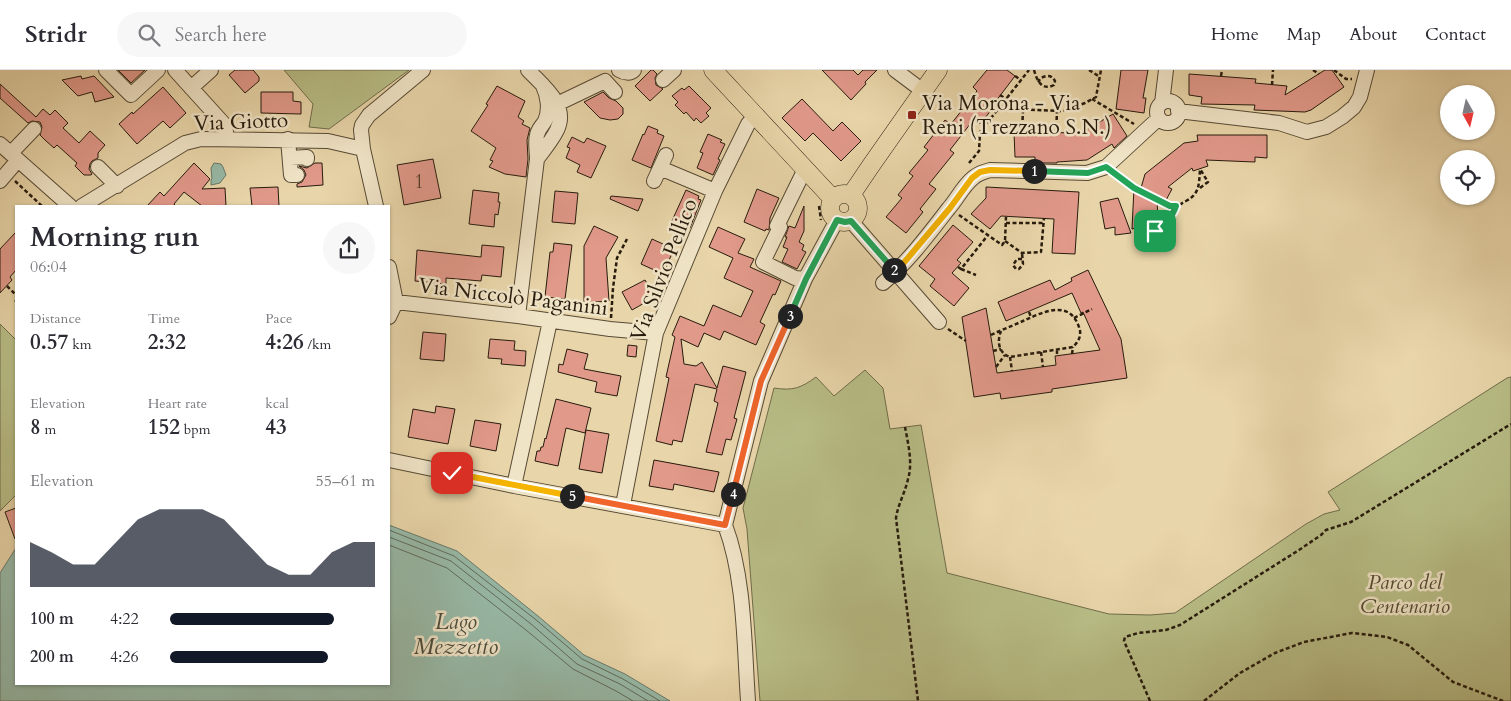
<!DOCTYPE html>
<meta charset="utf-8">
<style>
body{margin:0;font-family:Cardo,serif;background:#f7f7f7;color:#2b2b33;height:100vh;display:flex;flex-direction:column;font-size:19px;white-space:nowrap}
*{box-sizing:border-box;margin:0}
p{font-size:16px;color:#7c7c81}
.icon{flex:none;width:28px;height:28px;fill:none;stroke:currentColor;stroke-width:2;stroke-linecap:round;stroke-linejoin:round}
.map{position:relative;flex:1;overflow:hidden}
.drawer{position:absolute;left:15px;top:135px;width:375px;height:480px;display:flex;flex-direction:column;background:#fff;border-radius:0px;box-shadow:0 1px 4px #0004}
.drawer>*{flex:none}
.needle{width:32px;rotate:172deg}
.buttons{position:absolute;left:1440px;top:15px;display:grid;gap:10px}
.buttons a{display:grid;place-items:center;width:55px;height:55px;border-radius:50%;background:#fff;box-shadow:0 1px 4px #0004;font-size:25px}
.pin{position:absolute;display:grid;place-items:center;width:42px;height:42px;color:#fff;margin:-21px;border-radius:10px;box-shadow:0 2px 8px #0006}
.km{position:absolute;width:25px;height:25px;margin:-12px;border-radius:50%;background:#222;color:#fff;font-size:14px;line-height:25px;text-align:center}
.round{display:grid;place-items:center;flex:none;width:52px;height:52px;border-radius:26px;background:#f7f7f7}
.overview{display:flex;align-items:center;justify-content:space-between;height:85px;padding:0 15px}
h1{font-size:28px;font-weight:600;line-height:38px}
.stats{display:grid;grid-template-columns:repeat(3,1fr);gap:8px;height:85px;padding:5px 15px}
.stats div{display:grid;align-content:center}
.stats b{font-size:21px;font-weight:600}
.stats small{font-size:14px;font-weight:400}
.stats p{font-size:14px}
.chart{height:140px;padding:10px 15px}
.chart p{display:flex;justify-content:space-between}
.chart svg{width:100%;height:90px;margin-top:5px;fill:#111827;opacity:.7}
ul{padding:0 15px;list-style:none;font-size:16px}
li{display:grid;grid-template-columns:80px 60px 1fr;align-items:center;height:38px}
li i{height:12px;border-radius:6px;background:#111827}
header{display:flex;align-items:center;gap:30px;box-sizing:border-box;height:70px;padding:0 25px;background:#fff;border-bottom:1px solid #e1e1e2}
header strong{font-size:24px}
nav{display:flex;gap:28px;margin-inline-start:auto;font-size:18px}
.search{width:350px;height:45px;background:#f7f7f7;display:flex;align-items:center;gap:12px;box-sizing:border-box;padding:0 18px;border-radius:28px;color:#7c7c81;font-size:19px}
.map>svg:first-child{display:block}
.green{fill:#b8bd86;stroke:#706c4a}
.water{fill:#97b9a7;stroke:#6a7a69}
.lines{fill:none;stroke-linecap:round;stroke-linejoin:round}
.shore{stroke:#5f6a5a;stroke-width:1}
.building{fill:#e1998a;stroke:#271b0d}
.minor-casing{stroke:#574a34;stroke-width:16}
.major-casing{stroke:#271b0d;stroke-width:19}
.path{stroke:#271b0d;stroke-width:2.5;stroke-dasharray:4 2.5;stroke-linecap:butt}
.minor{stroke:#f0e4c7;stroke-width:14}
.major{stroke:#e8d5a9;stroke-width:18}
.split-1-casing{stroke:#fff;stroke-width:10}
.split-2-casing{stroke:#fff;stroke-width:10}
.split-3-casing{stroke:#fff;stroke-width:10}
.split-4-casing{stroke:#fff;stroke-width:10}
.split-5-casing{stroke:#fff;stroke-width:10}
.split-6-casing{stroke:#fff;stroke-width:10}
.split-1{stroke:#22a559;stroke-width:6}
.split-2{stroke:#f5b400;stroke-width:6}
.split-3{stroke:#22a559;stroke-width:6}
.split-4{stroke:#f0652b;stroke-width:6}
.split-5{stroke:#f0652b;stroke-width:6}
.split-6{stroke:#f5b400;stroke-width:6}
.poi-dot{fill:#8f2418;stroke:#f0e4c7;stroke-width:2}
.labels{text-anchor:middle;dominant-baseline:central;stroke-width:5;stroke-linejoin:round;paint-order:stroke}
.number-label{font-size:19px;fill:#563a2c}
.poi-label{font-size:21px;fill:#271b0d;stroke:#f0e4c7;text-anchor:start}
.street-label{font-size:21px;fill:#271b0d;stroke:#f0e4c7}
.park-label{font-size:21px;font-style:italic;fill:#524c31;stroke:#f0e4c7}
.water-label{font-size:22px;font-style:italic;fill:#494a3b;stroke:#f0e4c7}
</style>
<header>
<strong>Stridr</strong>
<div class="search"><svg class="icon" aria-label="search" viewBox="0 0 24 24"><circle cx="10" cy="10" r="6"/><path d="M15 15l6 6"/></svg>Search here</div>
<nav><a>Home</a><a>Map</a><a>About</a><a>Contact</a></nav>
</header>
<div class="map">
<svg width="1511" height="631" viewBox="0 0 1511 631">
<rect width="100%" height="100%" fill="#e8d5a9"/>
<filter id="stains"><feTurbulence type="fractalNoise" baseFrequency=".004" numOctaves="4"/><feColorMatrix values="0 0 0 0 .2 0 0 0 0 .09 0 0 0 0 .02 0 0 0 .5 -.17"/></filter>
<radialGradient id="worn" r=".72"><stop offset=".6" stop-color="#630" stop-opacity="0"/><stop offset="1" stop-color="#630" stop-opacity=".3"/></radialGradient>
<!-- green -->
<path class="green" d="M284,0H409L329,59L309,57L313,34Z
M0,254L16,270V425L0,441Z
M865,300L883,318L890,359L921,355L947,503L1109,544L1150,545L1175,543L1306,454L1324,444L1340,440L1328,422L1507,308L1511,307V631H760L747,459L743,438L774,318C793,321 801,318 816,307L834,326Z"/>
<!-- water -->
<path class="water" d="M214,93L221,94L223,97L226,105L220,113L211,115V110L212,109L211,98Z
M389,455L457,481L538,546L584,585L625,604L670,631H0V503L16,478V614H389Z"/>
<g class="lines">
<!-- shore -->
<path class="shore" d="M389,460L454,486L535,549L582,589L623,609L660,631
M389,467L451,491L531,554L577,594L620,614L648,631
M389,475L447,498L526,560L573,599L616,621L633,631"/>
</g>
<!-- building -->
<path class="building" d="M118,0H145L131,13Z
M235,0H253L259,7V11L245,23L229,5Z
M651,0H653L657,4L655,8L656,15L663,19L650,31L635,16Z
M822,0H853L858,5L863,0H877L865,12L866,14L851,30Z
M987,0H1007L1015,6L996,31L997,33L980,54L974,49L950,80L954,83L929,114L936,119L920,139L923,142L906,163L886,147L902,128L898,125L913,106L909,103L928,80L924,77L945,50L951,54L977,21L973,17Z
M1121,0H1148L1143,28H1146L1144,43L1116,39Z
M1325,0H1332L1344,17L1311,40L1305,42L1254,40L1255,35L1201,34L1202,27L1189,25V4L1256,9L1255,13L1287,16L1285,25Z
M81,6L82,9L94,6L114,27L95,32L92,22L78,26L62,10Z
M0,14L36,47L43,39L50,45L55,40L68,53L63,58L79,73L90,61L105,75L98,83V88L92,91L90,94L89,99L92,104L91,105H84L75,96L77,93L57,75L54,78L45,70L40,65L42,57L40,52L32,51L28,53L0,28Z
M497,16L525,31L518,47L524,51L522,54L530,58L527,70L528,89L526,107L505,104L489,97L493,91L490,90L496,78L471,61L488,35L486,34Z
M689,16L711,38L706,43L709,46L701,53L696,48L694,51L686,42L684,44L675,35L678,32L672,26L682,18L684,20Z
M163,17L186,43L170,58L163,51L137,74L119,54L132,42L133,44Z
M261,22H293V31L301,32V44L261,43Z
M603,22L609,28L616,31L623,38V44L618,49L610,50L600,48L584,32Z
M802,29L833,61L842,52L861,71L841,91L813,63L805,71L782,48Z
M1113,44L1127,66L1114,78L1112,74L1087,90L1057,92V93H1035V87H1015L1014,62L1081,63Z
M648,56L658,60L657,63L664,66L651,98L632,90L643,64L644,65Z
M708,64L722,70L720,72L725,74L718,89L720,90L713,105L697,98L703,83L700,82Z
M1197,65H1267V88L1255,87V92L1206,90L1208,96L1193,101L1192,98L1168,117L1172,119L1165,132L1157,129L1158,152L1132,159L1134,118H1141L1145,104L1184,73L1198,71Z
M572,67L584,73L587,68L606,76L591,108L577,102L580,95L566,88L570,78L567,77Z
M433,89L441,128L404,135L397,95Z
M194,93L210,109L202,119L225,118L226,136H202L184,122L174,134L176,136H147L160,122L164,126Z
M315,93H322L323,115L297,117V114L302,112L306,105L304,100L299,96L307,98Z
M278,117L279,136H252L250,118Z
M986,117L1079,122L1075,184L1052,183L1054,149L1001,146L990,159L971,144L986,128Z
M757,119L779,128L770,148L769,160L766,159L765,161L744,152Z
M473,120L499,123L498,132H500L498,145L495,144L494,157L469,154Z
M686,120L699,126L698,129L701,130L690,158L687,157L685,159L671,153Z
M555,121L578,123L575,154L552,152Z
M611,126L643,129L638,141L610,129Z
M1118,128L1131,163L1115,165V157L1105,159L1100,132Z
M804,136V161L799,172L804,175L802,180L806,182L797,199L782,192L788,179L783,177L787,167H785L789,156L795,158Z
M953,155L973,172L957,190L961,193L952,203L969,218L954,236L930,216L935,209L919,196Z
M594,156L618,167L606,188L609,231L584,233V176Z
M718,157L745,169L738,183L754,189L750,197L781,211L775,225L773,224L760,252L765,255L756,275L724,261L720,270L704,263L698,277L681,269L684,294L696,296L702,292L717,318L723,296L746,302L734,348L737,349L731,370L726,369L722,385L706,382L718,333L714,331L717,319L695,314L682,372L673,370L672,375L656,371L669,308L666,307L675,267L672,265L680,246L704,256L713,235L741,247L753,221L724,208L733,188L709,177Z
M16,162V200L10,207L12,210L0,223V179Z
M652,169L674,179L663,204L641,194Z
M554,173L572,175L565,229L545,227L550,182H553Z
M482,175L504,177L501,207L482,205L481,211L446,208V214L415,211L417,180L481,187Z
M1088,200L1121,269L1127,308L1052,319V322L1001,329L1000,323L974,327L962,247L986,238L997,303L1056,295L1055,286L1100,280L1083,242L1081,243L1072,223L1006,251L998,232L1050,210L1055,220L1072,211L1071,208Z
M645,210L655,227L632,240L622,222Z
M423,262L446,264L444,291L420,289Z
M490,269L515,271L514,280L526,281L525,296L501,294L502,289L488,288Z
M628,275L637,276L636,287L627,286Z
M567,279L588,284L584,299L621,306L617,326L595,322L597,312L558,302L559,294L563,295Z
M556,329L591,338L585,363L566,358L558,396L535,391L537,381H540L541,377H543L545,368L546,369Z
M436,336L455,339L448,374L408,367L413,339L435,343Z
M475,350L501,354L496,381L470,376Z
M586,360L609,364L602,403L579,399Z
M654,390L719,402L714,422L674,414L673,420L649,416Z
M16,438V469H15L5,442Z"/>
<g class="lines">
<defs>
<path id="minor" d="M106,0L131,25L158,0
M175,0L223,53L226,62L225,69
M528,0C543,16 569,35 557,60C552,70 544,80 537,89
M619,0C624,3 630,4 634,0
M895,0L923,21
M663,10L674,0
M191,18L211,0
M1157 42a11 11 0 1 1 22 0a11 11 0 1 1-22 0Z
M1162,33L1166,0
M557,34L605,11L615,22
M1178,41L1279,53L1307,62L1326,57L1342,47L1354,37L1360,27L1367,0
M288,69L291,105H297
M0,74L70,136
M11,83L34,59
M290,88L307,87V89
M98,97L117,116
M660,98L715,121
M805,99L777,156L780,157L763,192L795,208L805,209
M0,111L18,90
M654,111L666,85
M82,136L185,73L201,69L328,71L363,79
M376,136L363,79L361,60L362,55L369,45L423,0
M851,151L939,252
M389,197L396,232L389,247
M883,213C908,192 929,164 949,138C957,129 963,116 973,108C978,103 984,102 990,100L1087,103L1106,97L1159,48
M396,232L518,246L610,259L656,263
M518,246L537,89C537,81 535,73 537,65C538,59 542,56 545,51C550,40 548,26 543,16
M389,390L514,416L725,455
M514,416L550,251
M623,435L656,263L715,121L748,54L755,46
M748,631C744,574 745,508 725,455L761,311L805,209L837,150"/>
<path id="major" d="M713,0L833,129
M830 138a14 14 0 1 1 28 0a14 14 0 1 1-28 0Z
M851,125L872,94L938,0"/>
</defs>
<!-- minor casing -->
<use href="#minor" class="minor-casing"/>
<!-- major casing -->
<use href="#major" class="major-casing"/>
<!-- path -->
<path class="path" d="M1034,0C1037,11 1042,21 1054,15L1055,11C1052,5 1047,5 1041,8L1038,12
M1089,0L1100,7
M1313,0L1319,4
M1334,0L1346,9H1352
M1015,6L1021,10
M1221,6L1222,0
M1272,15L1273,0
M1000,25L1006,29
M1092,29L1134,54
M1006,30V37L1009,39L1063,41L1085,33L1096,27L1101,0
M1022,63L1023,40
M1056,63L1057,42
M969,93L979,81L980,62L1029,0
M1117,105L1134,118L1170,136C1178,137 1180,134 1186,131C1200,124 1199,113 1200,99
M15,111L42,136
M1200,118L1208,112L1200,99
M819,136L821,150
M959,145L1002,175L1005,171L1006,147
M1006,153H1043
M1155,161C1164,155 1173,148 1176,136
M1005,171L1022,183L1041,182L1044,148
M1022,189H1017L1013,195L1016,199H1019L1023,194L1022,183
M958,197L961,199L988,165
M961,199L976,205
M7,216L16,225
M15,232L16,231
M1029,242L1031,247
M611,248L613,218L617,188L627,169
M1074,248L1092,239
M948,259L966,271
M991,265C1001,260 1012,256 1023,251C1041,243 1069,228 1079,257C1082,265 1079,271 1073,277L1010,287C998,283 997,271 1001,261
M1057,280V286
M993,281L1001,279
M1041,282L1043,297
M1072,284L1073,277
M1010,287L1012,301
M996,297L1005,285
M905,357C908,373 913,393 908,409C905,423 898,434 896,448L918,631
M1150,631L1124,571L1125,567L1138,563L1166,560L1180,555L1299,480L1321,465L1326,460L1351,452L1511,354
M1204,631L1240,603L1275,583L1304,572L1352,563L1387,567L1408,575L1453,612L1503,631"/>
<!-- minor -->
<use href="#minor" class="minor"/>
<!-- major -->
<use href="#major" class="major"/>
</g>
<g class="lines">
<defs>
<path id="split-1" d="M1034,101L1088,103L1106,97L1134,118L1170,136H1176C1172,148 1164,154 1155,161"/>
<path id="split-2" d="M894,200L896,202L950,138L972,108L980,102L990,100L1034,101"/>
<path id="split-3" d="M790,246L806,209L837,150L845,152L851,151L894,200"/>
<path id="split-4" d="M733,424L761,311L790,246"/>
<path id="split-5" d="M572,426L725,455L733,424"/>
<path id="split-6" d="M452,403L572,426"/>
</defs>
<!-- split-1 casing -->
<use href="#split-1" class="split-1-casing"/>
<!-- split-2 casing -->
<use href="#split-2" class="split-2-casing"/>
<!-- split-3 casing -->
<use href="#split-3" class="split-3-casing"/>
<!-- split-4 casing -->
<use href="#split-4" class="split-4-casing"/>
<!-- split-5 casing -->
<use href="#split-5" class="split-5-casing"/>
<!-- split-6 casing -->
<use href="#split-6" class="split-6-casing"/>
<!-- split-1 -->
<use href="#split-1" class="split-1"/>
<!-- split-2 -->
<use href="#split-2" class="split-2"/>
<!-- split-3 -->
<use href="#split-3" class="split-3"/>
<!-- split-4 -->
<use href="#split-4" class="split-4"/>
<!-- split-5 -->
<use href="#split-5" class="split-5"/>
<!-- split-6 -->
<use href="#split-6" class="split-6"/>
</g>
<!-- markers -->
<rect class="poi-dot" x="907" y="40" width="10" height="10" rx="2.5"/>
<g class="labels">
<!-- number labels -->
<g class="number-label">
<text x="419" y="112">1</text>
</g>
<!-- poi labels -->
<g class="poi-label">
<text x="922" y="33">Via Morona - Via<tspan x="922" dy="24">Reni (Trezzano S.N.)</tspan></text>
</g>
<!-- street labels -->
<g class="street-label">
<text transform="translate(241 52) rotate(-2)">Via Giotto</text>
<text transform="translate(664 200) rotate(-69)">Via Silvio Pellico</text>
<text transform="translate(513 227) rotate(7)">Via Niccolò Paganini</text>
</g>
<!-- park labels -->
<g class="park-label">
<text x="1405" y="512">Parco del<tspan x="1405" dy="24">Centenario</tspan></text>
</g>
<!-- water labels -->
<g class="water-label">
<text x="456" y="552">Lago<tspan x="456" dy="25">Mezzetto</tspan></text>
</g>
</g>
<rect width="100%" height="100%" filter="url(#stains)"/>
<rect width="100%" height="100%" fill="url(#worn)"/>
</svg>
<div class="buttons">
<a><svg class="needle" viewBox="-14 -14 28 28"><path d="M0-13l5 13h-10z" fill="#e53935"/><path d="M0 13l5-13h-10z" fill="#7c7c81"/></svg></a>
<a><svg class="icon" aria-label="locate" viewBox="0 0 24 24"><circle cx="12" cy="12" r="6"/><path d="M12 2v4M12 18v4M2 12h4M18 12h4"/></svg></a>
</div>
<div class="pin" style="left:1155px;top:161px;background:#1e9e55"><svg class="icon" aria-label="arrive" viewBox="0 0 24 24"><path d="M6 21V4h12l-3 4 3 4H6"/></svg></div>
<div class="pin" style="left:452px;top:403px;background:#d93025"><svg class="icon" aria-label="check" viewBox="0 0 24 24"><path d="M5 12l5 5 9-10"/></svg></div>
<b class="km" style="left:1034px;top:101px">1</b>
<b class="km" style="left:894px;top:200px">2</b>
<b class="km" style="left:790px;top:246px">3</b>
<b class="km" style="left:733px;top:424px">4</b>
<b class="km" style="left:572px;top:426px">5</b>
<section class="drawer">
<div class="overview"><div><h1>Morning run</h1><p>06:04</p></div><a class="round"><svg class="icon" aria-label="share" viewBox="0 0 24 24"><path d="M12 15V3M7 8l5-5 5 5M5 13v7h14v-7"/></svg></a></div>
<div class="stats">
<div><p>Distance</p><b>0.57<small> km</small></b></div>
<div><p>Time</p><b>2:32</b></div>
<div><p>Pace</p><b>4:26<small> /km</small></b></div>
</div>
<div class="stats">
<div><p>Elevation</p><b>8<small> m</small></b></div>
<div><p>Heart rate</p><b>152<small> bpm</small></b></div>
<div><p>kcal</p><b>43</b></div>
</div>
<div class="chart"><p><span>Elevation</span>55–61 m</p>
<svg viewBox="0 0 160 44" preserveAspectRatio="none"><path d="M0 44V22L10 27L20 33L30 33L40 22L50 11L60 6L70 6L80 6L90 11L100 22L110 33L120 38L130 38L140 27L150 22L160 22V44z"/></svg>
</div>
<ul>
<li><b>100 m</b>4:22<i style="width:80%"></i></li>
<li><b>200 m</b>4:26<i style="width:77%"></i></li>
</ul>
</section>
</div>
